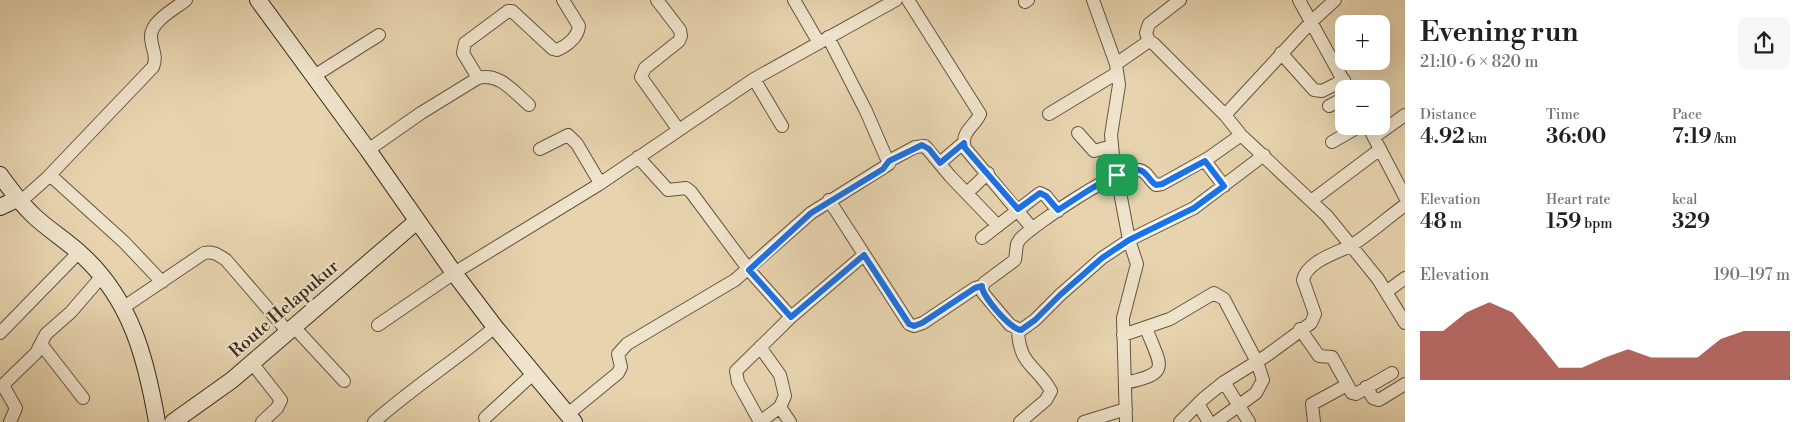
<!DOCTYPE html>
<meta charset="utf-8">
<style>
body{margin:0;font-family:"Libre Bodoni",serif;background:#f6f6f6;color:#202124;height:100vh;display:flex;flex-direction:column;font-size:19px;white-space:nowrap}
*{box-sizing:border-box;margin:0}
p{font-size:16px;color:#757577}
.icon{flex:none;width:28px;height:28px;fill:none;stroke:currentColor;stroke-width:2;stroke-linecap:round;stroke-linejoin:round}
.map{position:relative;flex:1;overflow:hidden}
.panel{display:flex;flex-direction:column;background:#fff;width:400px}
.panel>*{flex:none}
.fabs{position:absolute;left:1335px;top:15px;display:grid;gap:10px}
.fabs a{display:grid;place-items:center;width:55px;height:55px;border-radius:10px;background:#fff;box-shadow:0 5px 20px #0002;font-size:25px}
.pin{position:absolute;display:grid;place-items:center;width:42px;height:42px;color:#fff;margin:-21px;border-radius:10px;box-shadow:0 2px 8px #0006}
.round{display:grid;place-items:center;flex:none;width:52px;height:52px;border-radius:10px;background:#f6f6f6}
.overview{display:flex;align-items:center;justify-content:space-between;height:85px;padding:0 15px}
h1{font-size:28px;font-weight:600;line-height:38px}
.stats{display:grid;grid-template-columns:repeat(3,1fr);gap:8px;height:85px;padding:5px 15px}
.stats div{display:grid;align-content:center}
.stats b{font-size:21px;font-weight:600}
.stats small{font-size:14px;font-weight:400}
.stats p{font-size:14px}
.chart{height:140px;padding:10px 15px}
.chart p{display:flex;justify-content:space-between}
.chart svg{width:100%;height:90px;margin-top:5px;fill:#8f2418;opacity:.7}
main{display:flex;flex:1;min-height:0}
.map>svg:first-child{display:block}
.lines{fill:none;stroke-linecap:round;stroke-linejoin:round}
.street-casing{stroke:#64553f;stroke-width:14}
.secondary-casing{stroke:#392b1a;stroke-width:18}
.street{stroke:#efe3cb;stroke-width:12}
.secondary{stroke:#efe3cb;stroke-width:16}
.route-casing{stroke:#fff;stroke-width:10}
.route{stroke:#1a73e8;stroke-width:6}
.labels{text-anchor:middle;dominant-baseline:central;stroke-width:4;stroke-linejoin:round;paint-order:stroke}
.street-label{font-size:18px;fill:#392b1a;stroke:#efe3cb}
</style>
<main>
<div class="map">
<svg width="1405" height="422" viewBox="0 0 1405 422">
<rect width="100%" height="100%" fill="#e7d4af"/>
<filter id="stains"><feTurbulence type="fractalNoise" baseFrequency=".004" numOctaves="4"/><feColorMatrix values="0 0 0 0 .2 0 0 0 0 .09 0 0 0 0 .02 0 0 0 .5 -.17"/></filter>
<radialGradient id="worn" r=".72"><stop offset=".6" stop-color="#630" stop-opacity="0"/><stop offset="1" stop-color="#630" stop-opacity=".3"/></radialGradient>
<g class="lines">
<defs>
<path id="street" d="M657,0L680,30L681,36L679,41L645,68L641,77L678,129
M794,0L819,43
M908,0L980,114C975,126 960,132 965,148L1032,228
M1093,0L1116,64L1119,85L1111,135L1113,155L1129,240L1137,264L1123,318L1126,422
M1299,0L1348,89
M1025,2L1028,0
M1149,41L1146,33L1149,24L1180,0
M1281,53L1314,90L1322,91L1344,80
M1116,64L1149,41L1154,44L1225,115L1241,135L1327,216L1378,279L1405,323
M314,76L379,35
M478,78L463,53L465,43L508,11H512L553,49L557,50C567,46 578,37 579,26L563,0
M754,79L782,126
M1329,106L1344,98
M1049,114L1117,73
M1225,115L1312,21L1335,0
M1368,126L1405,197
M1078,133L1094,151L1112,146
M1241,135L1210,157L1162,184L1156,185C1150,181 1147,171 1139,170C1120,165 1035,224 1020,239L1017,244L1015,260L984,283L982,289L983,293L1010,325L1021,330L1035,320L1060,295L1102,258L1129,240L1194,208L1264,155
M1374,137L1405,115
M1332,142L1360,126
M540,149L568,135L577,144L600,183
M368,150L421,113L478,78C499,72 514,92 529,105
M638,157L668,190L686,188L691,192L749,270L791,317
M889,161L915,147L925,146L950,176L998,226
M1205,161L1224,186
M940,163L963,143
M50,175L124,242L162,282
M967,193L988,173
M829,200L909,324L914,326L923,323L975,288L982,286
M1311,201L1379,150
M20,202L47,178L153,67C158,55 151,49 151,36C151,21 176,8 186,0
M982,238L1040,193L1046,196L1058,211
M1386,292L1405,278
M124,307L204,253C214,251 218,255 226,260L288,332
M378,325L454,273L598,185L754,79L896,0
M294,327L344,381
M1300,329L1319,356L1332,357L1352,393L1356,394L1392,373
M1018,330C1019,366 1037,365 1051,391L1046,400L1020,422
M0,333L79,252
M1123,335L1170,319L1214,293L1224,299L1257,362L1263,380L1256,393L1216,422
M41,344L83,398
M252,363L281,400L277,408L262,422
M1224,382L1249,422
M1125,383C1172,373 1161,367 1146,328
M1366,387L1373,398L1379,400L1405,384
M1198,404L1209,422
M780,407L790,422
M568,414L618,373L621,367L618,354L627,344L735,280L811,213L889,164L866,111L828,37
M485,418L534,373
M10,422L16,408L5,389V383L36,353L46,334L71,312L102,276
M374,422C412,388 456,360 495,327
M760,422L738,382L736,371L791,317L864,255
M760,422L780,407L785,396L780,375L760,347
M1084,422L1126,409
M1180,422L1203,399L1224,382L1266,356L1311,323L1315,314L1303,280C1307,261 1337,253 1352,245C1371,233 1387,218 1405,205
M1314,422L1312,404L1347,385"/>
<path id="secondary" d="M258,0L368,150L454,273L495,327L574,422
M0,175C10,189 21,204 34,216C49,230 67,241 82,255C131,300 146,358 157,422
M0,207L17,199
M173,422L232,380L417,221"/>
</defs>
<!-- street casing -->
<use href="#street" class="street-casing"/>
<!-- secondary casing -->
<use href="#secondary" class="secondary-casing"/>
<!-- street -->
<use href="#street" class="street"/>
<!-- secondary -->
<use href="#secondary" class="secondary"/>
</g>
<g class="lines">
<defs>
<path id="route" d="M964,143L965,148L1018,209L1040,193L1046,196L1058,210C1075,200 1120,166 1139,170C1147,171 1149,181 1156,185L1162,184L1205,161L1224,186L1194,208L1129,240L1102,258L1060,295L1035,320L1021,330C1011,330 981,295 982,286L975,288L922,323L914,326L909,324L864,255L791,317L749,270L811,213L883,169L889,161L922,145L929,149L940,163Z"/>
</defs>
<!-- route casing -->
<use href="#route" class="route-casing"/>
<!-- route -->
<use href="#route" class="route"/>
</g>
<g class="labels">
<!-- street labels -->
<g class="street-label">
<text transform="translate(284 309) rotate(-41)">Route Helapukur</text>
</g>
</g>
<rect width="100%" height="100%" filter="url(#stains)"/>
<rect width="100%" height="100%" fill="url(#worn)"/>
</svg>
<div class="fabs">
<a>+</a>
<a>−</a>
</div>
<div class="pin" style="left:1117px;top:175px;background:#1e9e55"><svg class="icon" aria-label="arrive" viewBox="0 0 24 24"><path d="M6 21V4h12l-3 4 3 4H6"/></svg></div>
</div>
<section class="panel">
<div class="overview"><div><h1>Evening run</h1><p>21:10 · 6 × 820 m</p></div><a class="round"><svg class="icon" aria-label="share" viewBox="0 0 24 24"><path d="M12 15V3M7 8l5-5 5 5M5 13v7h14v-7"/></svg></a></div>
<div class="stats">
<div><p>Distance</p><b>4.92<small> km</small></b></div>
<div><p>Time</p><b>36:00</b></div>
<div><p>Pace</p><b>7:19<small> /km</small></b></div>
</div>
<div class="stats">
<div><p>Elevation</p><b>48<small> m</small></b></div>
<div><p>Heart rate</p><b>159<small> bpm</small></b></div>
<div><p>kcal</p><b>329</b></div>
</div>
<div class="chart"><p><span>Elevation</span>190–197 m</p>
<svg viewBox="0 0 160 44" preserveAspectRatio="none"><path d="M0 44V20L10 20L20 11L30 6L40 11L50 24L60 38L70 38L80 33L90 29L100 33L110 33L120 33L130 24L140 20L150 20L160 20V44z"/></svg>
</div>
</section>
</main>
